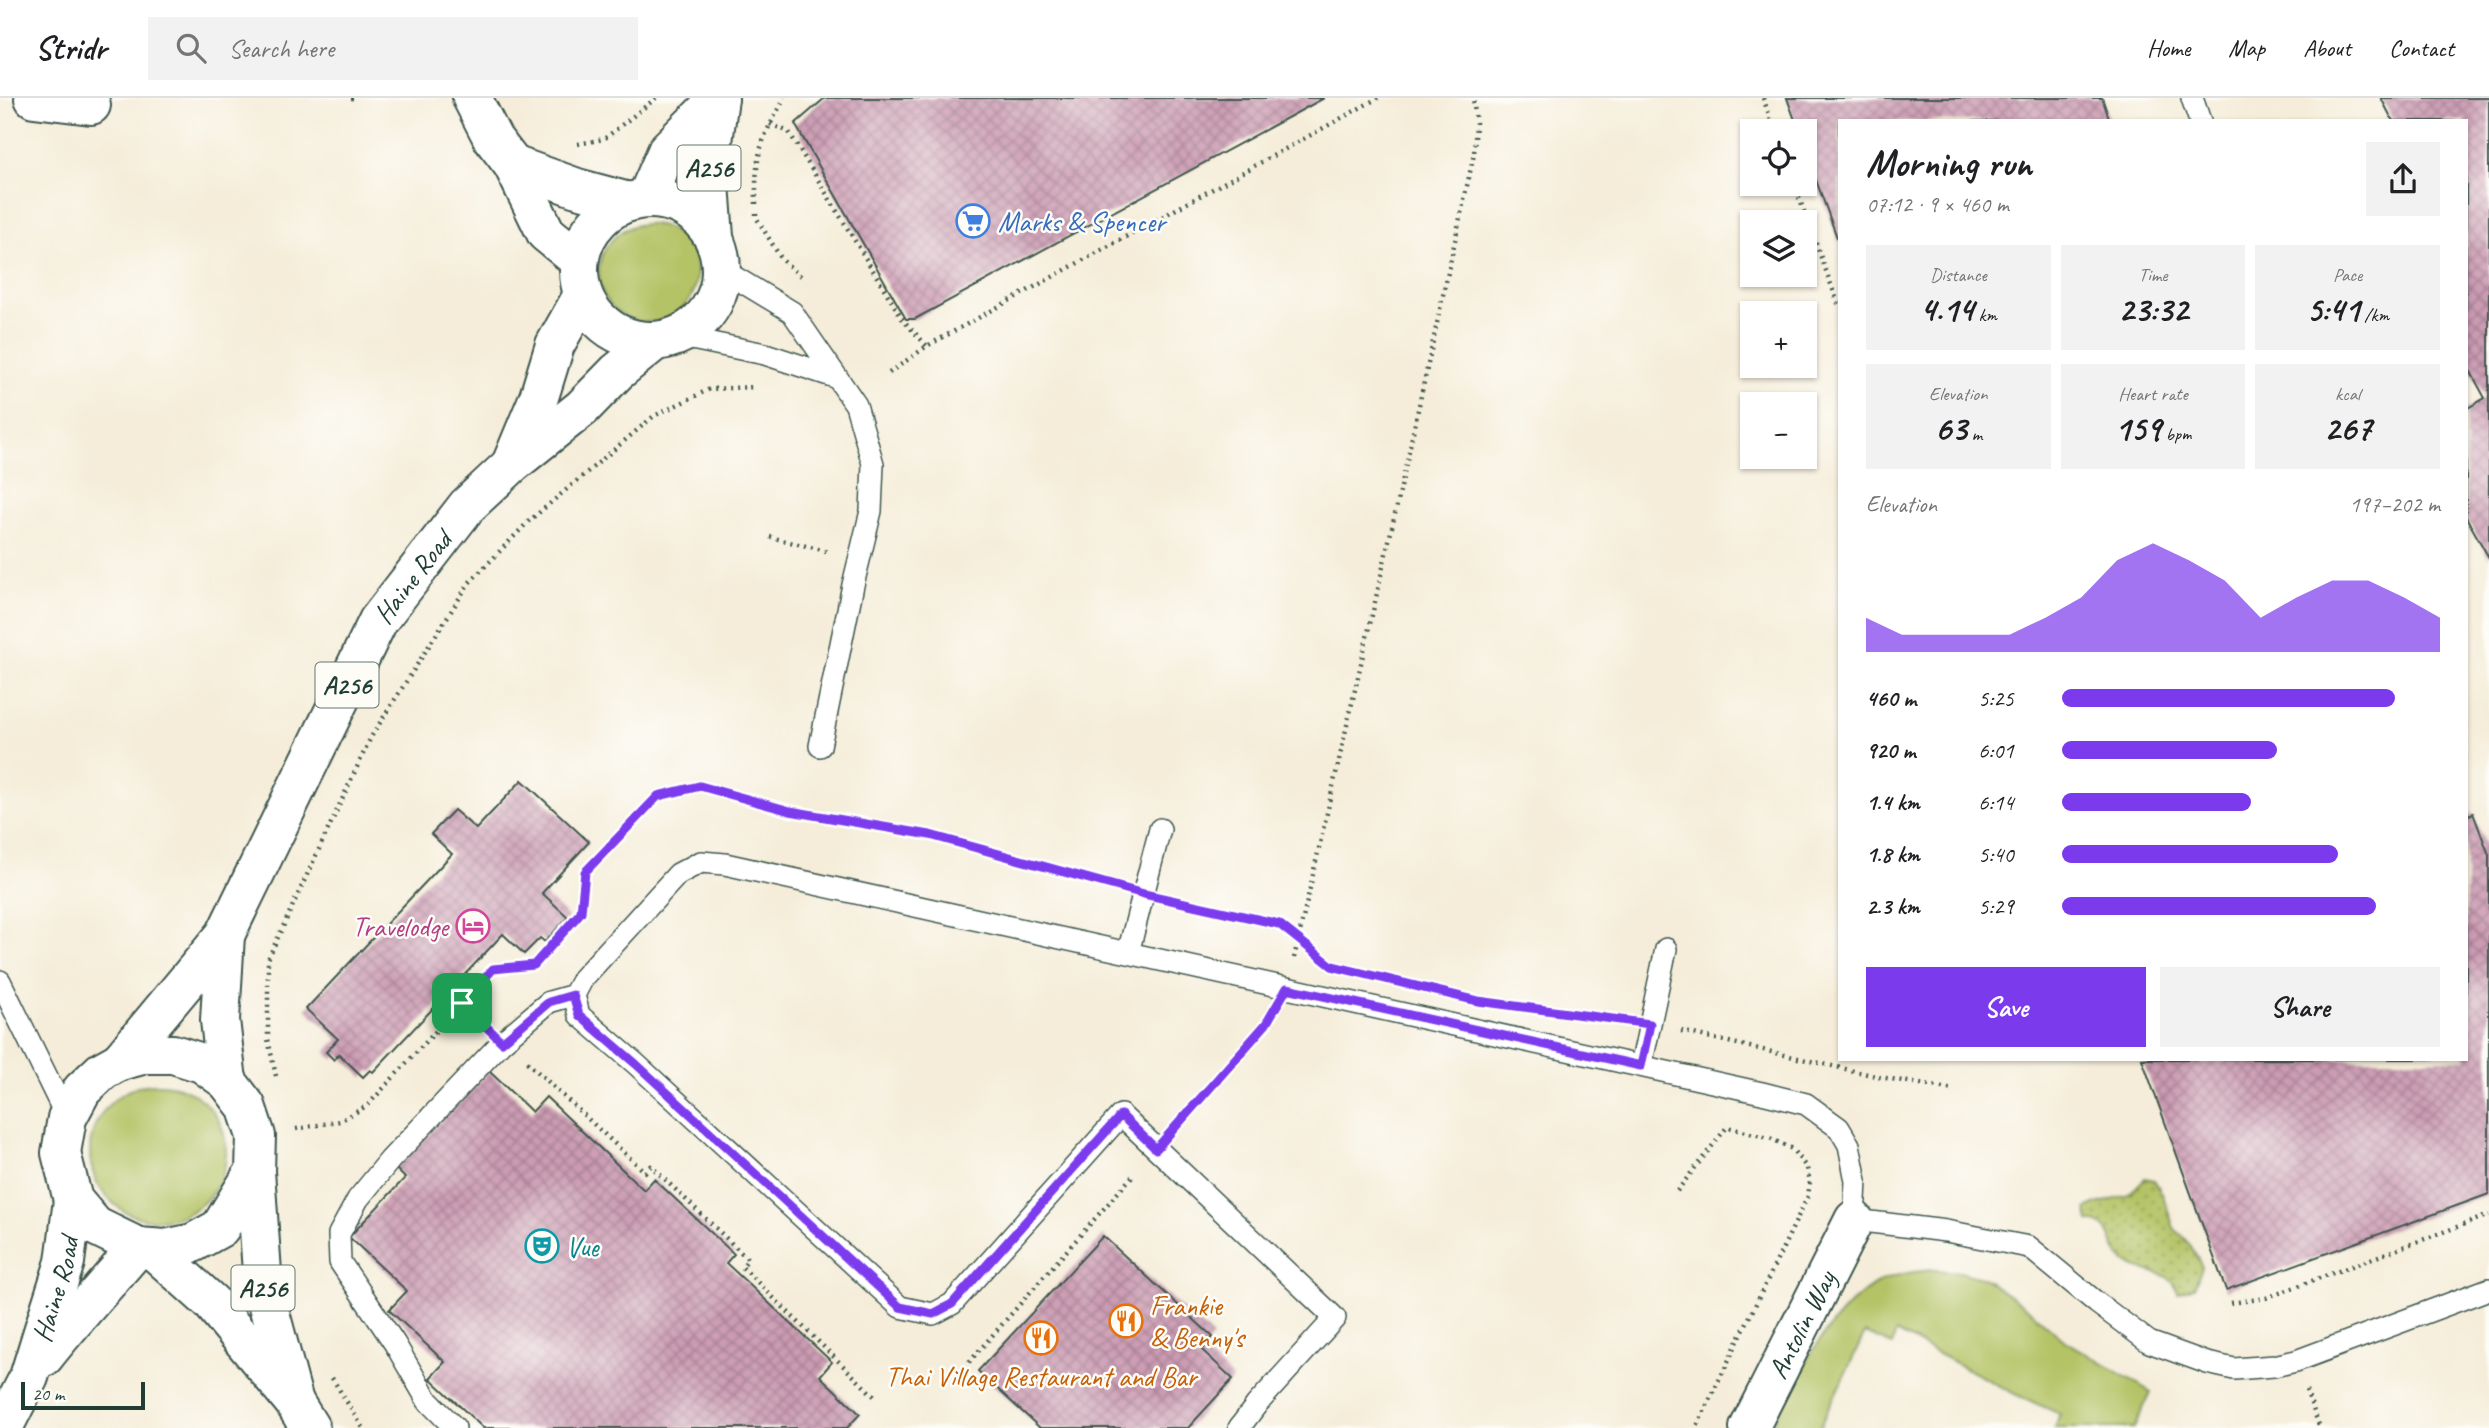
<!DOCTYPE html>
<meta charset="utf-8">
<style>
body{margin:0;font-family:Caveat,sans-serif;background:#f2f2f2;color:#202124;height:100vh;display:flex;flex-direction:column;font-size:26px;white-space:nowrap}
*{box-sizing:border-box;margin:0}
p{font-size:23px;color:#757577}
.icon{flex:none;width:38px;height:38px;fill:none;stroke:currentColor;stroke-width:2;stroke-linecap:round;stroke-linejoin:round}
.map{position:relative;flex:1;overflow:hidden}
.details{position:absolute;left:1838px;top:21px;width:630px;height:942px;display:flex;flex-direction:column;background:#fff;border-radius:0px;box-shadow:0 2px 5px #0004}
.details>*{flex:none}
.tools{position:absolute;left:1740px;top:21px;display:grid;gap:14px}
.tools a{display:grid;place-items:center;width:77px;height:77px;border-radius:0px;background:#fff;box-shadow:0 2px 5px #0004;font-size:35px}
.scale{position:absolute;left:21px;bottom:18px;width:124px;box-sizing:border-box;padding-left:7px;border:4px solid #1f3d34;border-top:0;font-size:19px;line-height:24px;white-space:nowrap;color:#1f3d34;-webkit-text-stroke:5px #fdfcf7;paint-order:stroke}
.pin{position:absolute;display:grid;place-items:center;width:60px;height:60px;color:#fff;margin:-30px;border-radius:14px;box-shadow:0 4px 10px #0006}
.round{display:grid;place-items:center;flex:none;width:74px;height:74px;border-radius:0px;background:#f2f2f2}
.headline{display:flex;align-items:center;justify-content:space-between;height:119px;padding:0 28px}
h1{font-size:38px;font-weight:600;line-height:52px}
.figures{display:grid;grid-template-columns:repeat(3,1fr);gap:10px;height:119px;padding:7px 28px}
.figures div{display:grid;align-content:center;border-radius:0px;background:#f2f2f2;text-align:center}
.figures b{font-size:35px;font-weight:600}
.figures small{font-size:19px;font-weight:400}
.figures p{font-size:19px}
.chart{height:196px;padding:14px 28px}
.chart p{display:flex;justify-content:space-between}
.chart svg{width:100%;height:126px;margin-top:7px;fill:#7c3aed;opacity:.7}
.action{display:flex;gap:14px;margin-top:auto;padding:14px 28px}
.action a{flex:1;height:80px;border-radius:0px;background:#7c3aed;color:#fff;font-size:28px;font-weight:600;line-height:80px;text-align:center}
.action a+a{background:#f2f2f2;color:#202124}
ul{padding:0 28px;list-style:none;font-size:23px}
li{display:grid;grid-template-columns:112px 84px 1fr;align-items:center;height:52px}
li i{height:18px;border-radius:9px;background:#7c3aed}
header{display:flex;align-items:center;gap:42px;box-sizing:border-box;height:98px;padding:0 35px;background:#fff;border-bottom:2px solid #e0e0e0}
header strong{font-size:33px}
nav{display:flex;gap:38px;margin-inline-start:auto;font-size:24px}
.search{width:490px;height:63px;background:#f2f2f2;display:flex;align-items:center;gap:18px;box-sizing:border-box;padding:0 24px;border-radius:0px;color:#757577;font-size:26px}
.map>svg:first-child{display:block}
.grass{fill:#b4c365;stroke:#6a804c;stroke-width:2}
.park{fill:url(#park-dots);stroke:#6a804c;stroke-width:2}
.building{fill:url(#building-cross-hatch)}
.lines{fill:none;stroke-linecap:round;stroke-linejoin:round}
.service-casing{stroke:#3f574d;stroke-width:24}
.minor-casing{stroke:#3f574d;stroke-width:42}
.tertiary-casing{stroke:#3f574d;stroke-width:42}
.primary-casing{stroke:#3f574d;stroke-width:42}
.path{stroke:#3f574d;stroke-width:4.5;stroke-dasharray:2 5;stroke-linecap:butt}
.service{stroke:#fff;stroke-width:21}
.minor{stroke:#fff;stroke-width:38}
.tertiary{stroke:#fff;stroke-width:38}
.primary{stroke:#fff;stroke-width:38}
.route-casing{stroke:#fff;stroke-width:14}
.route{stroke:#7c3aed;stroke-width:9}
.labels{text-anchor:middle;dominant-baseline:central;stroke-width:5;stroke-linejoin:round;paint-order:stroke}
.shield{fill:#fdfcf7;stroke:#62766e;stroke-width:2}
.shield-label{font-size:26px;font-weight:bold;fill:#1f3d34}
.shop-label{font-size:28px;fill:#366cbe;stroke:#fdfcf7;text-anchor:start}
.street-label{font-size:28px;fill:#1f3d34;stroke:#fdfcf7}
.hotel-label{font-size:28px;fill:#b23c85;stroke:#fdfcf7;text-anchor:end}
.culture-label{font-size:28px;fill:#0d838f;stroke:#fdfcf7;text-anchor:start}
.food-label{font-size:28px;fill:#c56008;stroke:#fdfcf7;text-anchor:start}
</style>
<header>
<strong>Stridr</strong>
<div class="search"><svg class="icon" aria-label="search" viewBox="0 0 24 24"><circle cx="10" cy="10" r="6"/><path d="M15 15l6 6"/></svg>Search here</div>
<nav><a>Home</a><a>Map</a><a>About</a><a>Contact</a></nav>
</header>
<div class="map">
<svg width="2489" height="1330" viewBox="0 0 2489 1330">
<defs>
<pattern id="park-dots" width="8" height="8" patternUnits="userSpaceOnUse" patternTransform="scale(1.75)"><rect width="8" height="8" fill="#b4c365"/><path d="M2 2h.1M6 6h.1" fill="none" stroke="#92a054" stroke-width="1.8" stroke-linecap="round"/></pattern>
<pattern id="building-cross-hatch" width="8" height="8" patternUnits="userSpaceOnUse" patternTransform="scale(1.75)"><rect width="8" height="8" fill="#cc9bb3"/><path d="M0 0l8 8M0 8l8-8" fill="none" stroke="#a58092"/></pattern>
</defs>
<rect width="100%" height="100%" fill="#fdfcf7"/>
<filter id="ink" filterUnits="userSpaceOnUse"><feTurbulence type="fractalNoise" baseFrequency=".0143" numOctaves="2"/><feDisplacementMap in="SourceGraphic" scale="14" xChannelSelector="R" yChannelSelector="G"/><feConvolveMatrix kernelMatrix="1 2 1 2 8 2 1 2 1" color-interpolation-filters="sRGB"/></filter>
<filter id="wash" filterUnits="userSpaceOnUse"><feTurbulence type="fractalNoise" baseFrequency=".00686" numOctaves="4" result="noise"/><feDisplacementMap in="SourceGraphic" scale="28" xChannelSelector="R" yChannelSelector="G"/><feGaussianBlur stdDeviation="1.57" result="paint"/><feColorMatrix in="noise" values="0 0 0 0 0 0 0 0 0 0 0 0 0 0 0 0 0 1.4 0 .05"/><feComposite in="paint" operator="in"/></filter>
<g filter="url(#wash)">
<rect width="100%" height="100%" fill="#f5edd9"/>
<!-- grass -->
<path class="grass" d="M599 175a49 49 0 1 1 98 0a49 49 0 1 1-98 0Z
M90 1054a68 68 0 1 1 136 0a68 68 0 1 1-136 0Z
M1934,1172L1960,1174L1985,1181L2026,1209L2065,1243L2151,1294L2134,1330H2054L2060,1316L2017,1297L1896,1234L1892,1247L1865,1235L1819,1330H1771C1794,1281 1831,1210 1881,1183C1897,1175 1917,1174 1934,1172Z"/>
<!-- park -->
<path class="park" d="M2145,1080L2154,1082L2162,1095L2174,1130L2191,1148L2202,1169L2194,1189L2178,1195C2170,1164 2134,1182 2117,1154C2108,1138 2110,1125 2089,1123L2086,1111C2099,1102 2115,1104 2128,1096C2134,1092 2140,1085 2145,1080Z"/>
<g id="blocks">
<!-- building -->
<path class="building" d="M825,0H1324L915,221H906L795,26Z
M1787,0H2102L2110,23H1839V145L1804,49V33H1799Z
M2381,0H2489V460L2466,419V311L2485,300L2466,265V23H2393Z
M522,682L589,744L542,795L568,819L545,844L540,840L524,856L503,836L373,974L370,972L363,979L339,956L334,962L326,954L338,941L306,911L452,756L431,736L454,712L476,731Z
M2473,715L2489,757V1096L2226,1192L2142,961H2466V718Z
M489,973L532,1014L546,999L644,1092L654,1081L734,1156L726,1165L832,1264L820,1278L860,1316L847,1330H483L430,1280L445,1264L389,1212L407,1193L349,1139L405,1080L395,1070Z
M1103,1138L1213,1239L1202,1252L1233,1281L1188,1330H1040L978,1273Z"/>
</g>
</g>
<g filter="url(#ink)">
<use href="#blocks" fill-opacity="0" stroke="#3f574d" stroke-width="2"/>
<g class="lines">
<defs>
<path id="service" d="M2192,0L2200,23
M721,171L792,214L856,307L873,366L871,413L853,487L820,648
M677,238L765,256L835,279
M1128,855L1160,731
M0,883L67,1020
M1641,968L1666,851
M455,1330L428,1303L395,1246L340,1164L339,1136L358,1101L390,1062L502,944L549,904L574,897
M1239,1330L1257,1306L1335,1220L1121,1017L952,1206L933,1216L900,1209L636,966L579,917L574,897L583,880L678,776L701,764L725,766L1762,995L1806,1006L1839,1030L1849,1047L1856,1083L1854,1122L1946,1133L2029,1149L2097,1205L2149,1244L2207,1265L2234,1271L2274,1268L2296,1263L2489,1191"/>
<g id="minor">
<path d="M34,0L91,7"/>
<path id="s1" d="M1749,1330L1854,1122"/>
</g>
<g id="tertiary">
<path d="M472,0L493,41L513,67L546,135L579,162"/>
<path d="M513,67L577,90L629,104"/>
<path d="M44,1259C74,1221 107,1186 138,1149"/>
<path id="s2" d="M3,1330L29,1279L50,1211L65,1164L73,1102"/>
</g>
<g id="primary">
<circle cx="650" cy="172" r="71"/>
<path d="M646,101L668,51L719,0"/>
<path d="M714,139L709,73L719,0"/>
<path d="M512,364L539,299L555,247L583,197"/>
<path d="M225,837L220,922L227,983"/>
<path id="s3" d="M120,963L225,837L378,523L467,408L512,366L582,310L617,274L654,244"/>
<path d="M255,1073L220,1130L193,1145L165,1151L138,1149L95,1128L73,1102L61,1055L67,1020L82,992L102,973L120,963L146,956H173L202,965L227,983L246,1008L256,1038L255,1073L263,1189L294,1304"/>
<path d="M152,1151L212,1205L294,1304L310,1330"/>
</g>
</defs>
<!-- service casing -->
<use href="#service" class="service-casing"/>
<!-- minor casing -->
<use href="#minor" class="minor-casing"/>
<!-- tertiary casing -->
<use href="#tertiary" class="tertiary-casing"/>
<!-- primary casing -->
<use href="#primary" class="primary-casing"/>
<!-- path -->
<path class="path" d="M351,0H358
M1763,0L1775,33
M770,26L789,34L903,222L927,248
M578,46L604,41L656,0
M1794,86L1839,208
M756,106C755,57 760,42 785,0
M756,115V119L782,162L803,180
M889,275L927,248L1378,0
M770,439L830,454
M1173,803L1280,826L1327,864
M1294,860L1398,403L1474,56L1476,25L1473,0
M462,905L479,921
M1557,914L1617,922
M1681,933L1880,979L1954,992
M527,964L645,1074L651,1068L748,1161L742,1169L875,1299
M276,978L268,941V861L371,639L469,485L529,423L654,318L710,291L754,289
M1178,1027L1270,919
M296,1031L340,1023L368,1007L493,871L534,867L581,814L585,773L658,698L700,688L790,713L930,737L1114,788
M1677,1093L1727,1029L1772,1041L1792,1051L1807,1070L1810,1084L1808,1098L1696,1330
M2231,1205L2266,1200L2489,1117
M969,1264L1135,1075
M332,1280L363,1330
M2306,1292L2320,1330"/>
<!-- service -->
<use href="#service" class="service"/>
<!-- minor -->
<use href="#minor" class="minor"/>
<!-- tertiary -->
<use href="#tertiary" class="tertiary"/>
<!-- primary -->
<use href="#primary" class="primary"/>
</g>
</g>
<g class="lines" filter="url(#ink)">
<defs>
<path id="route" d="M700,688L790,713L930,737L1144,796L1279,826L1332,868L1478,903L1650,926L1641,968L1287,890L1266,926L1156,1051L1121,1017L952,1206L933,1216L900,1209L636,966L579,917L573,897L549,904L502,944L462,905L493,871L534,867L581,814L585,774L658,698Z"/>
</defs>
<!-- route casing -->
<use href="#route" class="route-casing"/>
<!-- route -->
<use href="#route" class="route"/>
</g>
<!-- icons -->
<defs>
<symbol id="supermarket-ring" viewBox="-11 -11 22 22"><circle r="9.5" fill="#fdfcf7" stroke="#3f7fe0" stroke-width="1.5"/><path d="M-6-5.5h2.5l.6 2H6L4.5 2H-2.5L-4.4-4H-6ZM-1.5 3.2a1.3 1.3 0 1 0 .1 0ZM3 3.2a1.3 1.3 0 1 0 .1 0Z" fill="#3f7fe0"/></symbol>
<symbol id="hotel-ring" viewBox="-11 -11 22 22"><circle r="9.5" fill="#fdfcf7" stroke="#d1479c" stroke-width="1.5"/><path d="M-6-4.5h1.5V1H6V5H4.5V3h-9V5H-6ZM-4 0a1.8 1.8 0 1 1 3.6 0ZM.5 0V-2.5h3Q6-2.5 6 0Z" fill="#d1479c"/></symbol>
<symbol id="theatre-ring" viewBox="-11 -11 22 22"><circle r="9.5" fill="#fdfcf7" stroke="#0f9aa8" stroke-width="1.5"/><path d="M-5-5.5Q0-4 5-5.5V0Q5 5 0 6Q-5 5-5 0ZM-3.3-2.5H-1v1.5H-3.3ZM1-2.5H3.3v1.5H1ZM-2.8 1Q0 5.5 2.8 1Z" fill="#0f9aa8"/></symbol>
<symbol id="restaurant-ring" viewBox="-11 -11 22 22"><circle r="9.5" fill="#fdfcf7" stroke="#e8710a" stroke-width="1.5"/><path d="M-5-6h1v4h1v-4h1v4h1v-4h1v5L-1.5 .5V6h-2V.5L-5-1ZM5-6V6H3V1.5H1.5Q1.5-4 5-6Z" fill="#e8710a"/></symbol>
</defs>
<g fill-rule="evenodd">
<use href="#supermarket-ring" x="954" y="104" width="38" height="38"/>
<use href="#hotel-ring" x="454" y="809" width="38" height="38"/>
<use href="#theatre-ring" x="523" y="1129" width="38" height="38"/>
<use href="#restaurant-ring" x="1107" y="1204" width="38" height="38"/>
<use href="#restaurant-ring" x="1022" y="1221" width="38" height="38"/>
</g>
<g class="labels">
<!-- shield labels -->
<g class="shield">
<rect x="677.5" y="47.5" width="63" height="45" rx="5"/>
<rect x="315.5" y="564.5" width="63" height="45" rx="5"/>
<rect x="231.5" y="1167.5" width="63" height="45" rx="5"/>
</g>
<g class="shield-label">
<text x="709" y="70">A256</text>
<text x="347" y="587">A256</text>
<text x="263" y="1190">A256</text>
</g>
<!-- shop labels -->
<g class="shop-label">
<text x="998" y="123">Marks &amp; Spencer</text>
</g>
<!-- street labels -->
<g class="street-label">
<text stroke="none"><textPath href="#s3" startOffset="569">Haine Road</textPath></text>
<text stroke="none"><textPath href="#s2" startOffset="149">Haine Road</textPath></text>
<text stroke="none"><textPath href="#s1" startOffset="116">Antolin Way</textPath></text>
</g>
<!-- hotel labels -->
<g class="hotel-label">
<text x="448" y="828">Travelodge</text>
</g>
<!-- culture labels -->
<g class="culture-label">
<text x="566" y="1148">Vue</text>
</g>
<!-- food labels -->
<g class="food-label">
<text x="1150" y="1207">Frankie<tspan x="1150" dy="32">&amp; Benny's</tspan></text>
<text x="1041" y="1278" text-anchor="middle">Thai Village Restaurant and Bar</text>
</g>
</g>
</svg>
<div class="tools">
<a><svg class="icon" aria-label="locate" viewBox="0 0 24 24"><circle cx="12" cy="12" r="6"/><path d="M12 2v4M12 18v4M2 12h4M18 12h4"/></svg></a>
<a><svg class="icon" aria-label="layers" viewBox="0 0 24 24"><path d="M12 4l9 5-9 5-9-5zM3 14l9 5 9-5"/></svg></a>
<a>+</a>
<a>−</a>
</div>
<div class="scale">20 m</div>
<div class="pin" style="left:462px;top:905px;background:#1e9e55"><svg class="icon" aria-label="arrive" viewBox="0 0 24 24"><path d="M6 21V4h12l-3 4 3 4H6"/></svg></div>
<section class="details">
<div class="headline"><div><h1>Morning run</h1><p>07:12 · 9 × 460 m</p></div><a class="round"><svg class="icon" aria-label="share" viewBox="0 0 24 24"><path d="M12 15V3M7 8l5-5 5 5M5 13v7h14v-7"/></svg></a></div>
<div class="figures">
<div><p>Distance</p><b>4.14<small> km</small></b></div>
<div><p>Time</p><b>23:32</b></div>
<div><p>Pace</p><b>5:41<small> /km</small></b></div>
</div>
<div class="figures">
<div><p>Elevation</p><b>63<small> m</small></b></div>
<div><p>Heart rate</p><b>159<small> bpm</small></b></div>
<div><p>kcal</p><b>267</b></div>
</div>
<div class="chart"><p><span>Elevation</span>197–202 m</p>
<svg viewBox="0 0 160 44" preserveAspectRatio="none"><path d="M0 44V32L10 38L20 38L30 38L40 38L50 32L60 25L70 12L80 6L90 12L100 19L110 32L120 25L130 19L140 19L150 25L160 32V44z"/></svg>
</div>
<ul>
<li><b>460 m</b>5:25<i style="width:88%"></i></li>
<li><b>920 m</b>6:01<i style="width:57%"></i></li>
<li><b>1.4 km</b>6:14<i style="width:50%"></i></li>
<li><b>1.8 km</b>5:40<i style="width:73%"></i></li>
<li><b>2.3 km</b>5:29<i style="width:83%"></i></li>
</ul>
<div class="action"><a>Save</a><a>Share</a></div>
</section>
</div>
